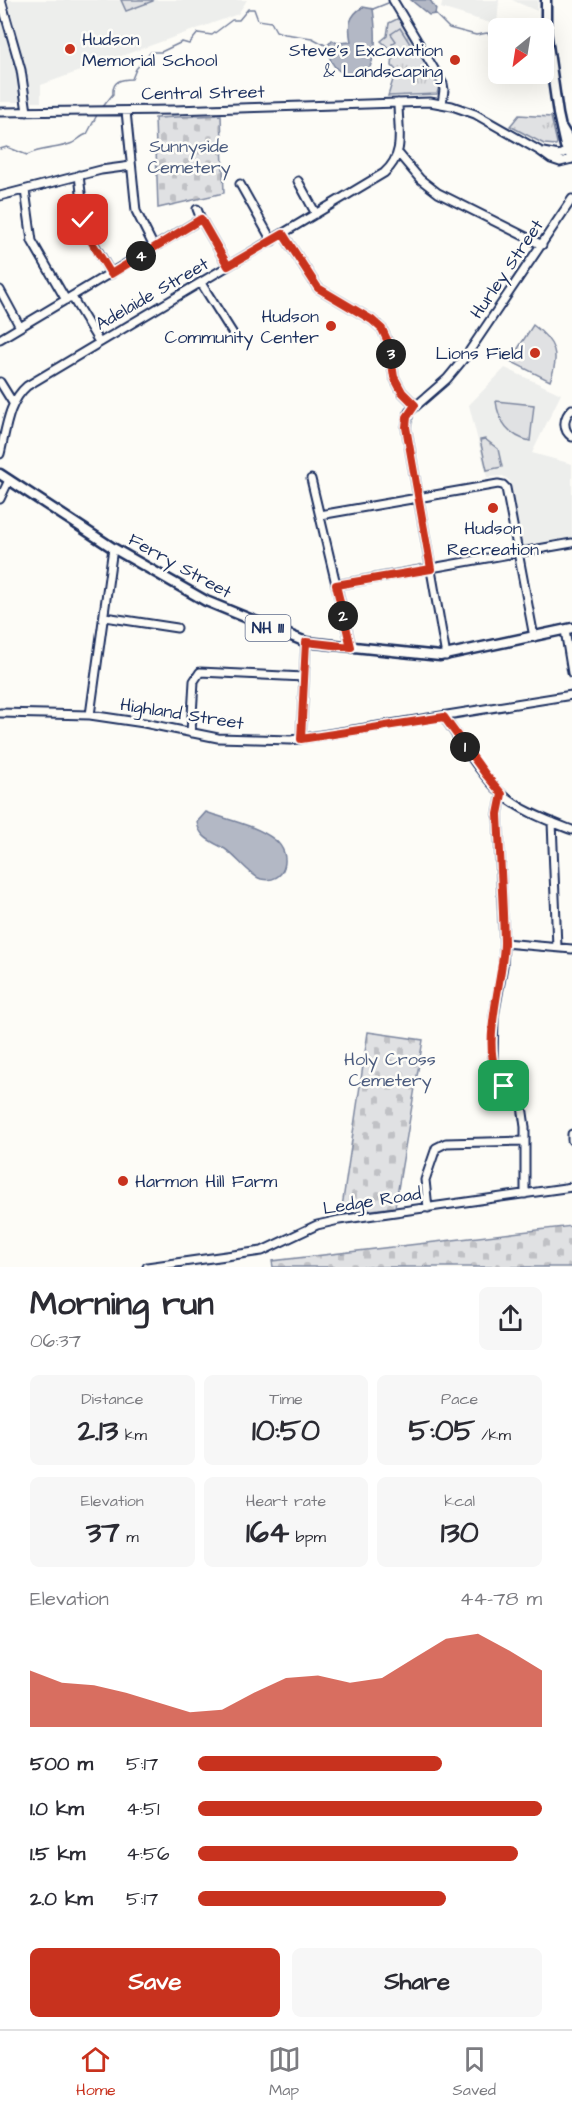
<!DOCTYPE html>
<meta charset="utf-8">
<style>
body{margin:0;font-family:"Architects Daughter",sans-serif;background:#f7f7f7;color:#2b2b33;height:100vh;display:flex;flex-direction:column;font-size:22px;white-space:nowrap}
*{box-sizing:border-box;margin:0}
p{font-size:20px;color:#7c7c81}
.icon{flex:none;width:33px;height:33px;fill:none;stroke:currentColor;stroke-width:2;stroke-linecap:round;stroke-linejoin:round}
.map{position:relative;height:1267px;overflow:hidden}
.details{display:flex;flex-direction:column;background:#fff;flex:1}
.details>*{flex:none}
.needle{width:39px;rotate:210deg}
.controls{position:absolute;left:488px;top:18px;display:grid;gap:12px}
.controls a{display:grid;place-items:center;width:66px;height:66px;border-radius:9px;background:#fff;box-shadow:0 6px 24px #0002;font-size:30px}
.pin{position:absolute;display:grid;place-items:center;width:51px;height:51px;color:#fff;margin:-26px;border-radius:12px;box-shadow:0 3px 9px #0006}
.km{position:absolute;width:30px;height:30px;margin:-15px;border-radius:50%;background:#222;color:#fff;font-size:16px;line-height:30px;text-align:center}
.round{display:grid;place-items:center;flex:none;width:63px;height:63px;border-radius:9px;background:#f7f7f7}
.summary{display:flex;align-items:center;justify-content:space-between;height:102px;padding:0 30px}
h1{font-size:33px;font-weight:700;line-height:45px}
.stats{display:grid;grid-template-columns:repeat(3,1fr);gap:9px;height:102px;padding:6px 30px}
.stats div{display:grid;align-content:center;border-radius:9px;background:#f7f7f7;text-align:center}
.stats b{font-size:30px;font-weight:700}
.stats small{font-size:16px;font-weight:400}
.stats p{font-size:16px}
.chart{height:168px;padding:12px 30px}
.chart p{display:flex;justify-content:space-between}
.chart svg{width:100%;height:108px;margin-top:6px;fill:#c8321e;opacity:.7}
.action{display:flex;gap:12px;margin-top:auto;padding:12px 30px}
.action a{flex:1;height:69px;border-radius:9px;background:#c8321e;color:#fff;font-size:24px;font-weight:700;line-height:69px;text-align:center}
.action a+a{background:#f7f7f7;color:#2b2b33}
ul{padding:0 30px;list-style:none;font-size:20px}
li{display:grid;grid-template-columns:96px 72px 1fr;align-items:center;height:45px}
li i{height:15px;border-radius:8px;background:#c8321e}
.tab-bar{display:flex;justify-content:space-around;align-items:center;height:84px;border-top:2px solid #e1e1e2;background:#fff;font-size:16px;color:#7c7c81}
.tab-bar a{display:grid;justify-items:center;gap:3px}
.tab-bar .selected{color:#c8321e}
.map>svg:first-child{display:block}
.built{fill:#edeeec}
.grass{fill:url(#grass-tufts);stroke:#7e88a0;stroke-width:1.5}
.cemetery{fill:url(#cemetery-stones);stroke:#7e88a0;stroke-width:1.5}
.pitch{fill:#e0e1e3;stroke:#7e88a0;stroke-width:1.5}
.water{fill:#b3b8c5;stroke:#76819c;stroke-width:1.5}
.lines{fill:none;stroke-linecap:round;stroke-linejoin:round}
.stream{stroke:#76819c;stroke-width:1.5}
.minor-casing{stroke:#1b2f5e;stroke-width:11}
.major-casing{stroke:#1b2f5e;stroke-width:13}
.minor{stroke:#fdfcf7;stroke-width:7}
.major{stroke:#fdfcf7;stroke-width:8}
.route-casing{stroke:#fff;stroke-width:12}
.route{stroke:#c8321e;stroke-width:8}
.poi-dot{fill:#c8321e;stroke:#fdfcf7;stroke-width:2}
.labels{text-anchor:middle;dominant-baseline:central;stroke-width:5;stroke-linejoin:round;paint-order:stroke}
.shield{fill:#fdfcf7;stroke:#5f6c8c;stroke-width:1.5}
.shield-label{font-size:16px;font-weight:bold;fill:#1b2f5e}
.poi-label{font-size:18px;fill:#1b2f5e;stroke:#fdfcf7;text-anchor:end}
.street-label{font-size:18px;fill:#1b2f5e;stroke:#fdfcf7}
.park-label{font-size:18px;fill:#4c5c7f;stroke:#fdfcf7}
</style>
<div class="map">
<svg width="572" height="1267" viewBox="0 0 572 1267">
<defs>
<pattern id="grass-tufts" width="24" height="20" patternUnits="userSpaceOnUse" patternTransform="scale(1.5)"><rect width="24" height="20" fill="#e0e1e3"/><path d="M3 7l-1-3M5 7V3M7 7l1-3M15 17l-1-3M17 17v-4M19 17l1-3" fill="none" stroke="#c0c1c5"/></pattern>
<pattern id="cemetery-stones" width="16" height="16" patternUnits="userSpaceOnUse" patternTransform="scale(1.5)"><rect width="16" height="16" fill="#e0e1e3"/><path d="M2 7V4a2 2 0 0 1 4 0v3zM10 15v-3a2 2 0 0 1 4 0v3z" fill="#c0c1c5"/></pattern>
</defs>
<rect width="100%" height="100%" fill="#fdfcf7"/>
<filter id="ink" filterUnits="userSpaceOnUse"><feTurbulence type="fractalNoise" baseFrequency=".0167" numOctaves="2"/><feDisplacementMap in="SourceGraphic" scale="12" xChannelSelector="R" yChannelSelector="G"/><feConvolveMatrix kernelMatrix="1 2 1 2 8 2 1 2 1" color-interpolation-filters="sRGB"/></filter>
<g filter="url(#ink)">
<!-- built -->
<path class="built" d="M0,0H247L238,14L41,85V102H0Z
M443,0H499L497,25L441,8Z
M512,0H538L537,11Z
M505,368L561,394L532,453L572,464V538L522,547L510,481L503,476L487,477L469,405Z"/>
<!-- grass -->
<path class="grass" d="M399,18L439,86L437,94L388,96L396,70L392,66L393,52L381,41L387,36L389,23Z
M519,115L551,117L557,143L556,145L544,144L510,126Z
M485,439L498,449L502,467L487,470L480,440Z"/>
<!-- cemetery -->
<path class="cemetery" d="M221,115L224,193L158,208L155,118Z
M368,1032L423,1040L395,1207L341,1214Z
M572,1226V1267H273L272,1261Z"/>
<!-- pitch -->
<path class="pitch" d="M121,0H153V1L126,11Z
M400,28L412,47L403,53L400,48L396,50L392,44L396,41L391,34Z
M533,325C556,342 560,355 550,381L510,361Z
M496,401L534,405L530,441C510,437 498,421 496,401Z"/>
<!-- water -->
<path class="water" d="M411,0H430L436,9L435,14L429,15Z
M363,7L373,9C376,30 378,56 366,75C352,80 338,74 331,61C329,57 329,50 327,46L332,40L337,43L351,42C348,26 348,16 363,7Z
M206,812C228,820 256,825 275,840C293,854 286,885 261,879C250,876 236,856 225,849C213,842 199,838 197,822Z"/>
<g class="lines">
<!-- stream -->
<path class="stream" d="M373,9L388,3
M435,14L449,28L476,35L487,33L498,40
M503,28L514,21L521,28
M543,59H544
M102,108L113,94C112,81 121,79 132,79L136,69L151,52H161L182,42L189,44L198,33L212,35L232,20H239L248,9H254L258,20L271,22L276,31L285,34L312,38L327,46
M0,149L7,147L27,155C40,148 56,149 70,144C77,142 80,136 87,134L97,115"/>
<defs>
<path id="minor" d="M1,0L21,70L27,112
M393,0L443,84L444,90L442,104
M126,111L136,211L154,247
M0,112L174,110L430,102L452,106L475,114L540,151L551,159L560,162L572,159
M543,152L559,155L572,149
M399,154L420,179L438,193L542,245
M79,175L85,228L111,274
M298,181L316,214
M240,184L272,241
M25,190L32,241L66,300
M0,196L101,170L131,166
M197,209L201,219L228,266
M283,234L318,288L372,320L382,329L389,344L394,377L402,392L415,405
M201,283L235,337
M0,290L20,327
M72,297L99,342
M0,339L201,219
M0,382L13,403
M572,409C563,417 562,430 572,437
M0,454C6,430 8,402 27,386L384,173C406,154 398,130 398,103
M311,479L351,647
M0,499L9,480
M320,515L498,484L503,485L506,488L534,637
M336,585L572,543
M105,617L177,628
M565,630L572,673
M446,656L408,438L406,427L409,412L447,379L466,356L572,199
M0,713L90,715L144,723L218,738L291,740L572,695
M90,715L113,548
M444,717C462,742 479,773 502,794C521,811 549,821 572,830
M191,733L194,681L200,672L304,677
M301,739L306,642
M502,794L498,814L504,943L503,966L494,1016L493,1060L500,1081L522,1106L525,1127V1194
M552,822L557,947
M504,943L572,949
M572,1134V1140
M428,1208L425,1180L436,1148L446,1143L525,1141
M147,1267L262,1251L317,1225L339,1220L572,1187"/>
<path id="major" d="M546,0V31L558,114L565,146L572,158
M562,128L572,145
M0,474L113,548L206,601L306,642L440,656L572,628"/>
</defs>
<!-- minor casing -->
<use href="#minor" class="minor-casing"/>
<!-- major casing -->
<use href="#major" class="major-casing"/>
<!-- minor -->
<use href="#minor" class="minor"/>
<!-- major -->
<use href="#major" class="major"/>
</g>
</g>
<g class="lines" filter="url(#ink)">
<defs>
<path id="route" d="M83,220L88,236L111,274L201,219L228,266L283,234L318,288L372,320L382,329L389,344L394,377L402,392L415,405L407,417L406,427L431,569L336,585L351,647L306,642L301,739L444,717L486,775L502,794L498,814C500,857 503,900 504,942C504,981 476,1054 504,1086"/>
</defs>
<!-- route casing -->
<use href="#route" class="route-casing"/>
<!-- route -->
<use href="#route" class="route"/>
</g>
<!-- markers -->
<g class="poi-dot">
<circle cx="70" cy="49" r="6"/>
<circle cx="455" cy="60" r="6"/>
<circle cx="331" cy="326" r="6"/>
<circle cx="535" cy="353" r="6"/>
<circle cx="493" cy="508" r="6"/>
<circle cx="123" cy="1181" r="6"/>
</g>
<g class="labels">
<!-- shield labels -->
<rect class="shield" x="245.5" y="615" width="45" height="26" rx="4.5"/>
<g class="shield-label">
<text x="268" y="628">NH 111</text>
</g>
<!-- poi labels -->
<g class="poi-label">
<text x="82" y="39" text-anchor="start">Hudson<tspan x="82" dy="21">Memorial School</tspan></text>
<text x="443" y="50">Steve's Excavation<tspan x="443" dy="21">&amp; Landscaping</tspan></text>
<text x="319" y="316">Hudson<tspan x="319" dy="21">Community Center</tspan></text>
<text x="523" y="353">Lions Field</text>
<text x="493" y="528" text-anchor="middle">Hudson<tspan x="493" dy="21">Recreation</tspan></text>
<text x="135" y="1181" text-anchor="start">Harmon Hill Farm</text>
</g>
<!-- street labels -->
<g class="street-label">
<text transform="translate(203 93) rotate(-1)">Central Street</text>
<text transform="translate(507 269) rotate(-56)">Hurley Street</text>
<text transform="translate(152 294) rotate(-30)">Adelaide Street</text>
<text transform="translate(180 566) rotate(29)">Ferry Street</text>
<text transform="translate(182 714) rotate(9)">Highland Street</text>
<text transform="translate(372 1201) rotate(-9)">Ledge Road</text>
</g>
<!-- park labels -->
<g class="park-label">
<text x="189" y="146">Sunnyside<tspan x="189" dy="21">Cemetery</tspan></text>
<text x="390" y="1059">Holy Cross<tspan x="390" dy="21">Cemetery</tspan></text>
</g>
</g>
</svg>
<div class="controls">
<a><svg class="needle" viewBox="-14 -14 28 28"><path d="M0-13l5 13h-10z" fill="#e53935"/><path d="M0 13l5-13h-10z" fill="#7c7c81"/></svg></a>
</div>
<div class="pin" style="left:504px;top:1086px;background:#1e9e55"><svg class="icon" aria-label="arrive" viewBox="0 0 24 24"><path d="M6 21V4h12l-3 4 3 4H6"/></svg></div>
<div class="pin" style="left:83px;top:220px;background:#d93025"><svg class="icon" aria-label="check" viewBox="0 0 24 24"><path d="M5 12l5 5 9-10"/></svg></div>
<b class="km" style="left:465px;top:747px">1</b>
<b class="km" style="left:343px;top:616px">2</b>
<b class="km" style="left:391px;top:354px">3</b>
<b class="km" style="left:141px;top:256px">4</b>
</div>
<section class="details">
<div class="summary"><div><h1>Morning run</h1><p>06:37</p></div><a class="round"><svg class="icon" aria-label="share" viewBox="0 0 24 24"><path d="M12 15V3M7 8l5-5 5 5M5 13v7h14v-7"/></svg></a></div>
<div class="stats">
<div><p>Distance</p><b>2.13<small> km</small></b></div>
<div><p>Time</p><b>10:50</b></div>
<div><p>Pace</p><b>5:05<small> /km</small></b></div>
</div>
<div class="stats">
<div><p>Elevation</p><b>37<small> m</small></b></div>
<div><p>Heart rate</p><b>164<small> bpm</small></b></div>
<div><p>kcal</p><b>130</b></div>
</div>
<div class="chart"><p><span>Elevation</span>44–78 m</p>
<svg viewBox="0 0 160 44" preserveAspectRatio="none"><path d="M0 44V21L10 26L20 27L30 30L40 34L50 38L60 37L70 30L80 24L90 23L100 26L110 24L120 16L130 8L140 6L150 13L160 21V44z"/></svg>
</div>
<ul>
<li><b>500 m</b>5:17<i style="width:71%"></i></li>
<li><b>1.0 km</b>4:51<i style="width:100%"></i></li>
<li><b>1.5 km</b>4:56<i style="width:93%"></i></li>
<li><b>2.0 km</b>5:17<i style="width:72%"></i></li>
</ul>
<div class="action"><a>Save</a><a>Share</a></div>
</section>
<nav class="tab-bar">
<a class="selected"><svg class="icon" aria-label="home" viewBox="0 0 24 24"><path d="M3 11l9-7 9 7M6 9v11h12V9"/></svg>Home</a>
<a><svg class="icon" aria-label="map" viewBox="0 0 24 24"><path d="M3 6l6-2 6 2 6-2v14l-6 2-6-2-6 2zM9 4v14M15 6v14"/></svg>Map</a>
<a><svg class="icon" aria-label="saved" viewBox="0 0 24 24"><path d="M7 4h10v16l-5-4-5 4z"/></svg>Saved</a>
</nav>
